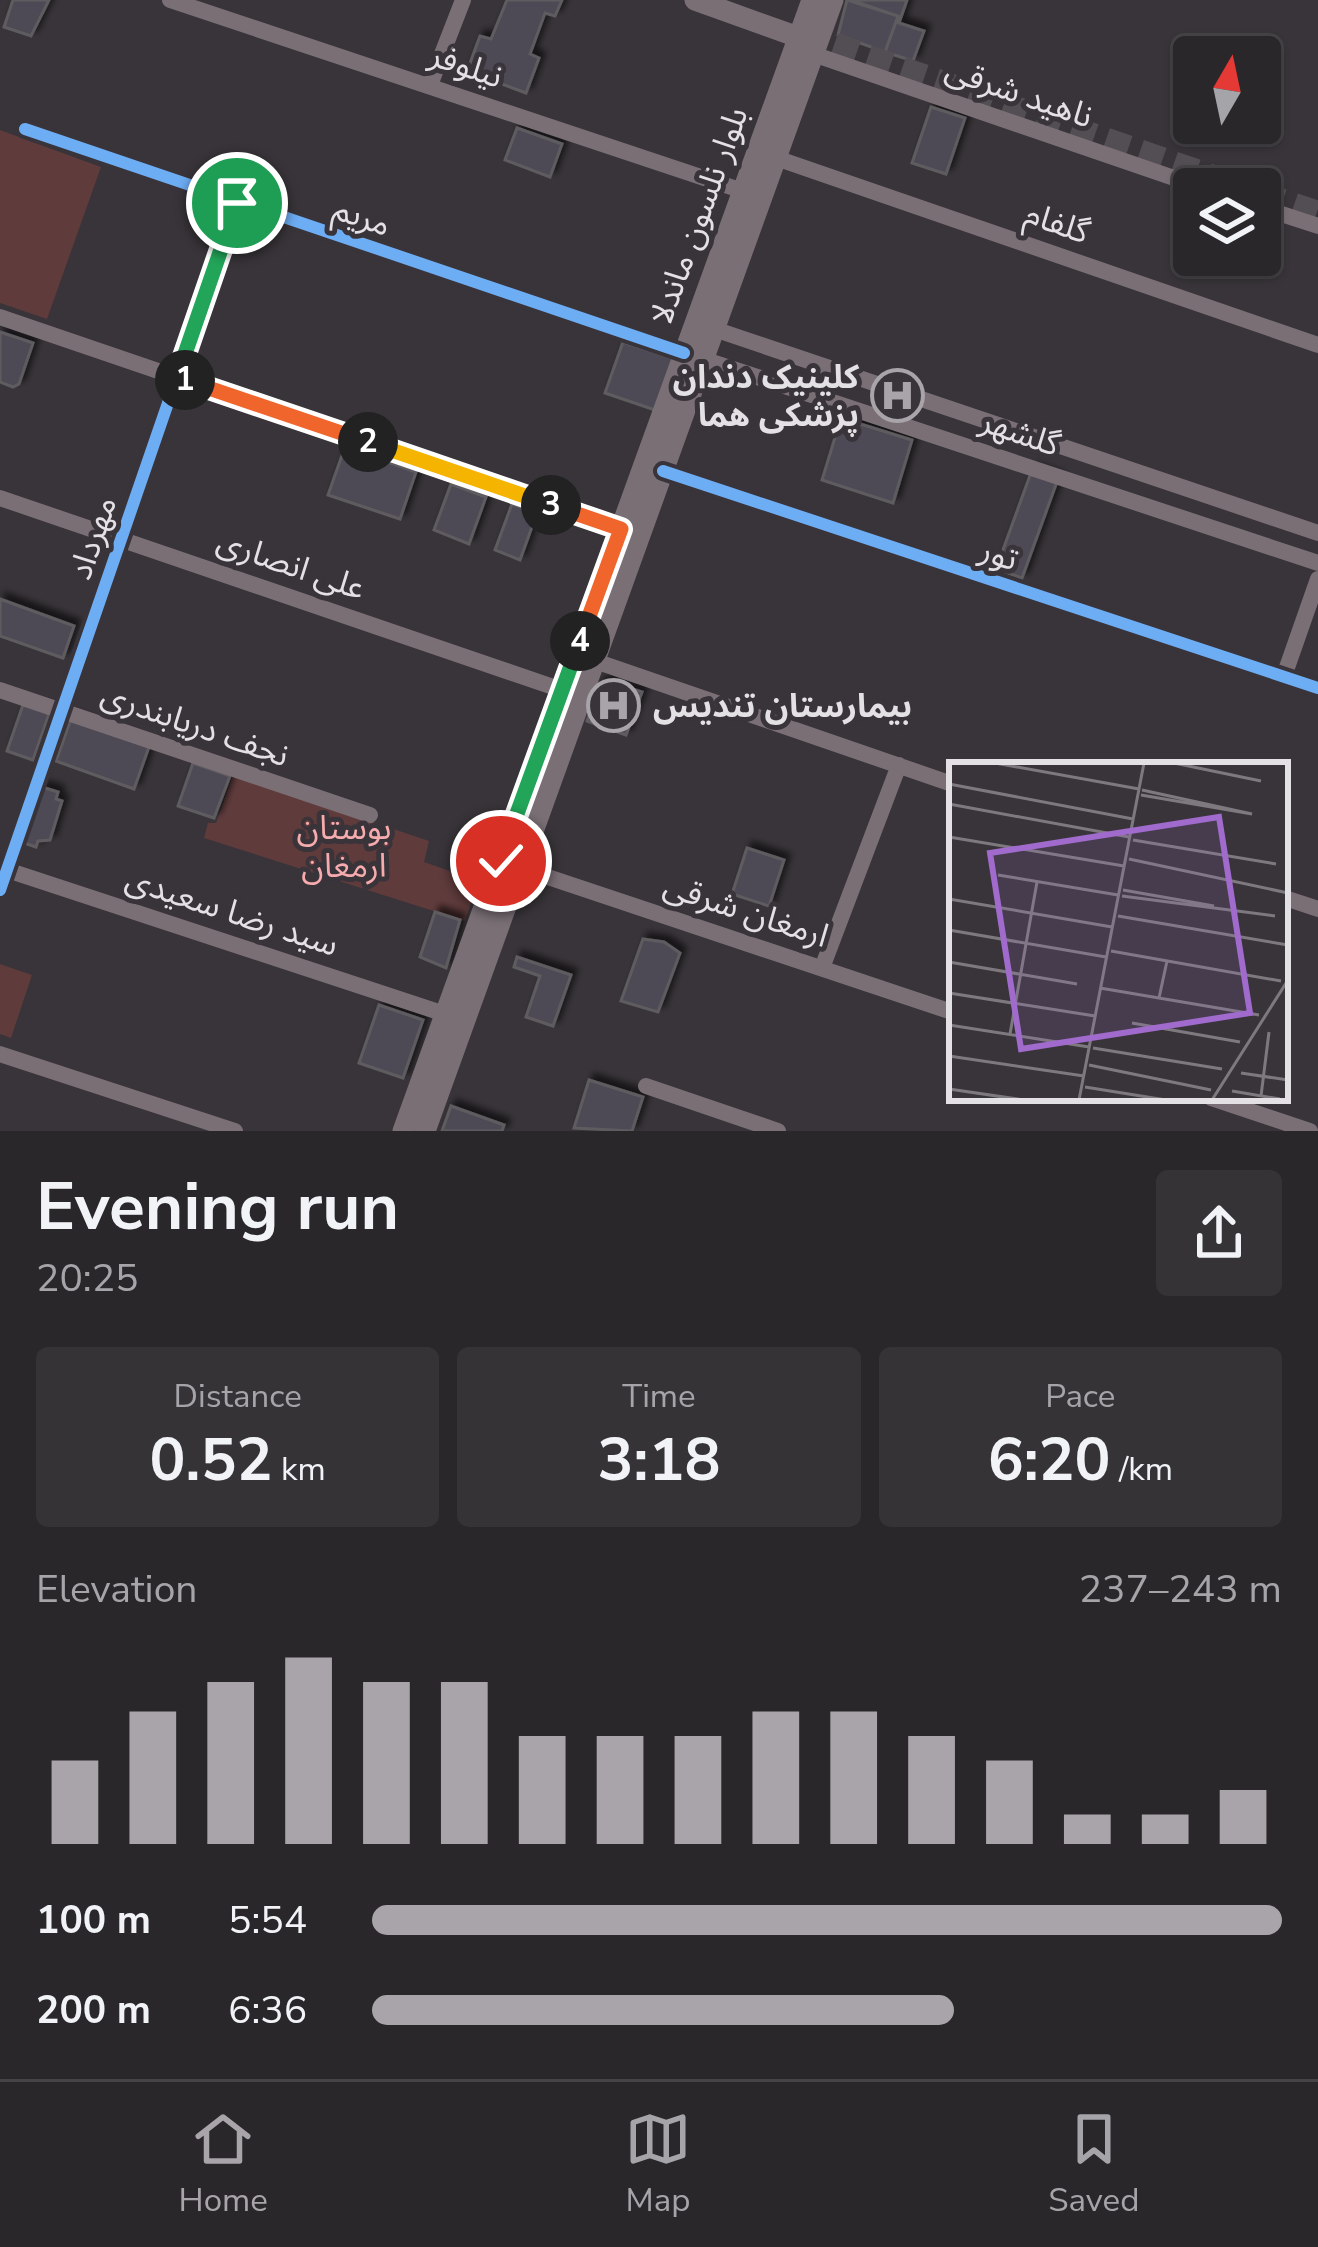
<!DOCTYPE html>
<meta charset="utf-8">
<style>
body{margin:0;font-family:"Nunito Sans","Noto Sans Arabic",sans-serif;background:#363337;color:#f1f3f6;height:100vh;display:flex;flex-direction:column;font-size:45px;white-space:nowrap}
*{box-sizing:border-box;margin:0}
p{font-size:39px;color:#a5a5a9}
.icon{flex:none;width:66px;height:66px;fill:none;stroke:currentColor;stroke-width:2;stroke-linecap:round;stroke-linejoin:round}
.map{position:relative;height:1131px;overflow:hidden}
.panel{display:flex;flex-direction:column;background:#2a272b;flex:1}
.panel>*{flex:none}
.needle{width:78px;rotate:9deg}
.tools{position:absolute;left:1173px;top:36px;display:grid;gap:24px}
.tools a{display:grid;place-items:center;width:108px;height:108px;border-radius:12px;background:#2a272b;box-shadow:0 3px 9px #0004,0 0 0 3px #464447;font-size:60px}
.pin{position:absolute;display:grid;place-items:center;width:102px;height:102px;color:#fff;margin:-51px;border:6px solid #fff;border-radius:50%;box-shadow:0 3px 12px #0007}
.km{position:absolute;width:60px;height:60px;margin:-30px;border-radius:50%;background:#222;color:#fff;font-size:33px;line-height:60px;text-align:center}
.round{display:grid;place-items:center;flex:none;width:126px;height:126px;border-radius:12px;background:#363337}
.headline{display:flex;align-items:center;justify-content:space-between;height:204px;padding:0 36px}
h1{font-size:66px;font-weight:700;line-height:90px}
.figures{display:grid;grid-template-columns:repeat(3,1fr);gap:18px;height:204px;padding:12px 36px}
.figures div{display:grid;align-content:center;border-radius:12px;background:#363337;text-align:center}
.figures b{font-size:60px;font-weight:700}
.figures small{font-size:33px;font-weight:400}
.figures p{font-size:33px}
.chart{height:336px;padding:24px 36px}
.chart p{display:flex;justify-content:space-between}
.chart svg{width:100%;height:216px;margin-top:12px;stroke:#a8a4a9;stroke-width:6}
ul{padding:0 36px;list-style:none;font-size:39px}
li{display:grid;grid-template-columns:192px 144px 1fr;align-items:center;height:90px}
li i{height:30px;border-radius:15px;background:#a8a4a9}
.dock{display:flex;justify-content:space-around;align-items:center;height:168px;border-top:3px solid #464447;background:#2a272b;font-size:33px;color:#a5a5a9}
.dock a{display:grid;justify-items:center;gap:6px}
.dock .active{color:#a8a4a9}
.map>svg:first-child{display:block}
.green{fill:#5f3b3c}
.building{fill:#4e4a55;stroke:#5e5c60;stroke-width:3;filter:url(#shadow)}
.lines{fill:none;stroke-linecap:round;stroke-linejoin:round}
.highway-tunnel{stroke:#524e53;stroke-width:24;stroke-dasharray:24 12;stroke-linecap:butt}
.minor{stroke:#7a6f75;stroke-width:16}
.major{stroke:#796f75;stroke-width:21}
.cycleway-casing{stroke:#39333a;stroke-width:20}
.cycleway{stroke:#6dadf4;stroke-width:12}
.split-1-casing{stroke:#fff;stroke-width:24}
.split-2-casing{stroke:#fff;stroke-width:24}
.split-3-casing{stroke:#fff;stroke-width:24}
.split-4-casing{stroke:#fff;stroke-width:24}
.split-5-casing{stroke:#fff;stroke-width:24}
.split-6-casing{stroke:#fff;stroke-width:24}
.split-1{stroke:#22a559;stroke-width:15}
.split-2{stroke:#f0652b;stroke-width:15}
.split-3{stroke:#f5b400;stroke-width:15}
.split-4{stroke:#f0652b;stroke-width:15}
.split-5{stroke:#22a559;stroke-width:15}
.split-6{stroke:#f5b400;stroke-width:15}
.labels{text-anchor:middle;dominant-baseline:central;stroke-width:10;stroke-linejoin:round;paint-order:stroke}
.street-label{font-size:33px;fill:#e4e1e5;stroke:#39333a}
.poi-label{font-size:33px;font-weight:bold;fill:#e4e1e5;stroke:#39333a;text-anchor:end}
.park-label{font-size:33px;fill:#f6acae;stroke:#39333a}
.inset-road{fill:none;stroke:#7d797e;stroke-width:3}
.view{fill:#a06bcc;fill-opacity:0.15;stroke:#a06bcc;stroke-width:6}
.inset-edge{fill:none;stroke:#e4e1e5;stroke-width:6}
</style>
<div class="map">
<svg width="1318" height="1131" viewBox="0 0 1318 1131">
<defs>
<filter id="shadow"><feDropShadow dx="5.5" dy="-5.5" stdDeviation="3" flood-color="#0009"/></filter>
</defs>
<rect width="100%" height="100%" fill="#383439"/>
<!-- green -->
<path class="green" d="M0,130L101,167L47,319L0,303Z
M233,775L429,841L424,862L478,881L465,921L204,838L208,823H216Z
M0,964L32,975L11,1038L0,1034Z"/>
<!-- building -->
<path class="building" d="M13,0H49L31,36L4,27Z
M507,0H562L555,16L545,13L530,54L539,58L526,93L467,71L480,36L491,39Z
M847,0L898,16L885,52L838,35Z
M851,0H907L899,23L898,16Z
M896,22L924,31L913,61L885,52Z
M931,107L965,118L946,174L912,163Z
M517,128L562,144L550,177L505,160Z
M0,332L33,343L19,384L13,387L0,382Z
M623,342L675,359L658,411L605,393Z
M841,418L912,440L893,503L822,480Z
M345,447L416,472L400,519L328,495Z
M1032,470L1058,479L1022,578L996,569Z
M451,484L486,497L469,544L434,530Z
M512,504L537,513L520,560L495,550Z
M0,599L74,626L63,658L0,636Z
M607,681L642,692L626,735L587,721L600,684Z
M23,705L49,714L33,760L7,751Z
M71,719L149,747L134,789L56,761Z
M193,763L230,776L214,818L178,806Z
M42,787L58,792L56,799L62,801L50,840L38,841L36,847L24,843Z
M747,848L784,860L769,906L732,894Z
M435,912L460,920L446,968L420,957Z
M643,939L664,942L680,953L658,1012L621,1001Z
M517,957L571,975L553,1026L526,1017L540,976L514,967Z
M379,1005L423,1020L403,1078L359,1063Z
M589,1080L643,1097L632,1131L574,1128Z
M451,1106L504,1125L502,1131H442Z"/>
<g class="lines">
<!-- highway-tunnel -->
<path class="highway-tunnel" d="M800,33L1248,189
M1260,193L1318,213"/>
<!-- minor -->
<path class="minor" d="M170,0L743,191
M813,54L1206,189
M430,85L463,0
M25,129L684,353
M776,158L1318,345
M1260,207L1318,226
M0,317L621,529
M714,329L1318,533
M703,359L1318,563
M663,471L1318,688
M0,498L562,690
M595,661L952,784
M1284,676L1318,579
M0,690L370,815
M509,864L952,1012
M1,868L445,1014
M0,890L237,203
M1285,898L1318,909
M822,968L899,765
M0,1054L235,1131
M646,1086L778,1131
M1211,1098L1310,1131"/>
<!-- major -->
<path class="major" d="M695,0L798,37
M403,1131L812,0
M425,1131L833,0"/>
<defs>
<path id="cycleway" d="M25,129L684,353
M663,471L1318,688
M0,890L237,203"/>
</defs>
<!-- cycleway casing -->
<use href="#cycleway" class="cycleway-casing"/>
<!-- cycleway -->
<use href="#cycleway" class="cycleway"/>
</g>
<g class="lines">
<defs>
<path id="split-1" d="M185,380L177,377L237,203"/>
<path id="split-2" d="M185,380L368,442"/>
<path id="split-3" d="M368,442L551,505"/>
<path id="split-4" d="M551,505L621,529L580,641"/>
<path id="split-5" d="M514,822L580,641"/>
<path id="split-6" d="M501,861L514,822"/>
</defs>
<!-- split-1 casing -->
<use href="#split-1" class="split-1-casing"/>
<!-- split-2 casing -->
<use href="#split-2" class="split-2-casing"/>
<!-- split-3 casing -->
<use href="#split-3" class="split-3-casing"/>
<!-- split-4 casing -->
<use href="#split-4" class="split-4-casing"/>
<!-- split-5 casing -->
<use href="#split-5" class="split-5-casing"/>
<!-- split-6 casing -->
<use href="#split-6" class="split-6-casing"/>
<!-- split-1 -->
<use href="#split-1" class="split-1"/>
<!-- split-2 -->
<use href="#split-2" class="split-2"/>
<!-- split-3 -->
<use href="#split-3" class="split-3"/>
<!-- split-4 -->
<use href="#split-4" class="split-4"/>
<!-- split-5 -->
<use href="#split-5" class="split-5"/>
<!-- split-6 -->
<use href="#split-6" class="split-6"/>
</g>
<!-- icons -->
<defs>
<symbol id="hospital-ring" viewBox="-11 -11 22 22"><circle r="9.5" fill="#39333a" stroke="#a8a4a9" stroke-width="1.5"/><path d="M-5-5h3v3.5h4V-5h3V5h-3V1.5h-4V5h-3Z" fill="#a8a4a9"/></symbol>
</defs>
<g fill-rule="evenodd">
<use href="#hospital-ring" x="868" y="366" width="59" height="59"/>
<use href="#hospital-ring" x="584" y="676" width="59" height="59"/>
</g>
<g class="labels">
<!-- street labels -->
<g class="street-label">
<text transform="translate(466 66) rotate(19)">نیلوفر</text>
<text transform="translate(1019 93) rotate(19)">ناهید شرقی</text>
<text transform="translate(699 216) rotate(-70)">بلوار نلسون ماندلا</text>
<text transform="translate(362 217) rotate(19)">مریم</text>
<text transform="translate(1057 223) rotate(19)">گلفام</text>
<text transform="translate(1020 433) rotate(19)">گلشهر</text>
<text transform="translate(93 538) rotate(-71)">مهرداد</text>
<text transform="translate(999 555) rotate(19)">تور</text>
<text transform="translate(291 565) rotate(19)">علی انصاری</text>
<text transform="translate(195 725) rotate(19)">نجف دریابندری</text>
<text transform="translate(746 911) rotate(18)">ارمغان شرقی</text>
<text transform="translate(232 912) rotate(18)">سید رضا سعیدی</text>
</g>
<!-- poi labels -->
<g class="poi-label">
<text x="859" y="377">کلینیک دندان<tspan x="859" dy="38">پزشکی هما</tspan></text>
<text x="653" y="706" text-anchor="start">بیمارستان تندیس</text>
</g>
<!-- park labels -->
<g class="park-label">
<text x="344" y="828">بوستان<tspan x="344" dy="38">ارمغان</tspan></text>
</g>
</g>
<!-- overview -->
<g transform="translate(949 762)">
<rect width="339" height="339" fill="#383439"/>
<path class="inset-road" d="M46,1L190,27M225,1L312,19M0,22L184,57M192,33L303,52L193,28M0,42L180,75M0,75L175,104M184,78L327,102M180,97L339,131M49,113L169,133M174,128L265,144M173,134L326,154M0,137L163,165M169,154L339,183M0,168L157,195M162,189L332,219M0,200L128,222M151,226L310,253M0,231L146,254M210,236L218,199M183,261L291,280M0,263L140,285M61,272L88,120M144,286L273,307M0,294L135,314M140,303L262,328M292,311L339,318M136,325L217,338M0,327L75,338M283,329L331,337M312,334L320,270M130,338L195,1M263,338L339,218"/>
<path class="view" d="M270,55L301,251L72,287L41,91Z"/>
<rect width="339" height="339" class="inset-edge"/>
</g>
</svg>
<div class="tools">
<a><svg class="needle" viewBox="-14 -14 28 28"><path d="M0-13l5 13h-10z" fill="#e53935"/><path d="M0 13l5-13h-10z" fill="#a5a5a9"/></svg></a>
<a><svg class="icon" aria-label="layers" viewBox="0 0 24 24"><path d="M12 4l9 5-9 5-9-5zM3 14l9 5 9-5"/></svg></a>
</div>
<div class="pin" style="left:237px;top:203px;background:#1e9e55"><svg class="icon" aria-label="arrive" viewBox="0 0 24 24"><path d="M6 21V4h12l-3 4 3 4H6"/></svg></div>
<div class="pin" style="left:501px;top:861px;background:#d93025"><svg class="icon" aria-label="check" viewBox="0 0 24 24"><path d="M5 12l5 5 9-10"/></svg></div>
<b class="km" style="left:185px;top:380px">1</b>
<b class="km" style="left:368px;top:442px">2</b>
<b class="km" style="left:551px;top:505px">3</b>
<b class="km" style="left:580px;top:641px">4</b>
</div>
<section class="panel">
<div class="headline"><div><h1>Evening run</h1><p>20:25</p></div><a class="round"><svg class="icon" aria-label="share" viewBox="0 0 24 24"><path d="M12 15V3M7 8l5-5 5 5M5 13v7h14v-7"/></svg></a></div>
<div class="figures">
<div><p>Distance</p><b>0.52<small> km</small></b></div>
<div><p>Time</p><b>3:18</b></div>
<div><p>Pace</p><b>6:20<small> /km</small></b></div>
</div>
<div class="chart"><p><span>Elevation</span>237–243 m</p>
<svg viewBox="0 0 160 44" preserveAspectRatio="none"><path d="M5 44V27M15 44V17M25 44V11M35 44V6M45 44V11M55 44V11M65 44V22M75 44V22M85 44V22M95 44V17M105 44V17M115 44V22M125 44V27M135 44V38M145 44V38M155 44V33"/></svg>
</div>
<ul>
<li><b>100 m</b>5:54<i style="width:100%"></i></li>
<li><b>200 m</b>6:36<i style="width:64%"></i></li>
</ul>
</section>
<nav class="dock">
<a class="active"><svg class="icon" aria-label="home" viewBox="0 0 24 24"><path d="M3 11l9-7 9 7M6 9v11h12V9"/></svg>Home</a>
<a><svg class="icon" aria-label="map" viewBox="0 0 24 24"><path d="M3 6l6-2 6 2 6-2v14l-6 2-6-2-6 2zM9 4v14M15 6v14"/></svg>Map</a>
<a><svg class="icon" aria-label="saved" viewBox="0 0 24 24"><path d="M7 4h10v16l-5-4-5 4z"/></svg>Saved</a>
</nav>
